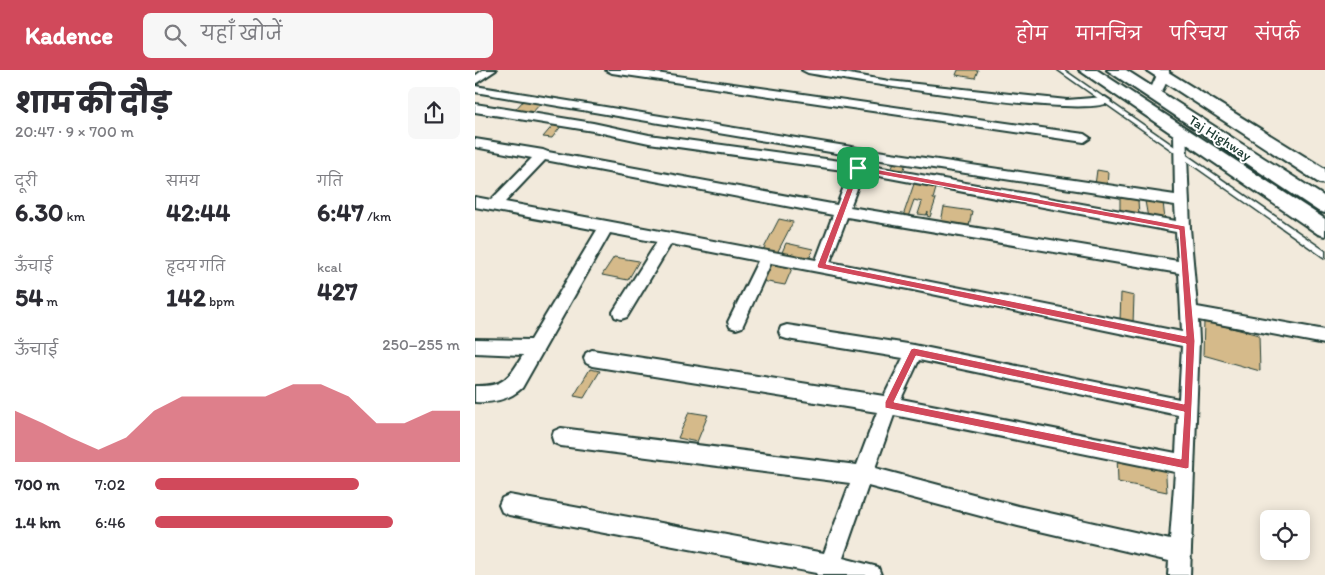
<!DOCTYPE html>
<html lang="hi">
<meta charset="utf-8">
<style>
body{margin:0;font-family:Itim,"Playpen Sans Deva",sans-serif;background:#f7f7f7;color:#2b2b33;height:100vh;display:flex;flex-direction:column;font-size:19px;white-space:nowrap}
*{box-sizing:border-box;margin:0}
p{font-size:16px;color:#7c7c81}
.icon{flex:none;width:28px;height:28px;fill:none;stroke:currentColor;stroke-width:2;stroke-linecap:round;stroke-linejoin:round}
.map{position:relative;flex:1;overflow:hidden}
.side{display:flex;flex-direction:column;background:#fff;width:475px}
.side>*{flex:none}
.fabs{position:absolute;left:785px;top:440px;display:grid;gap:10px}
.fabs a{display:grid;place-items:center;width:50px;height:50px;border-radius:8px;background:#fff;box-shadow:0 2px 12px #0003;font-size:25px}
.pin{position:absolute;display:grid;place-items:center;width:42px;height:42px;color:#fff;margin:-21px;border-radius:10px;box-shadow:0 2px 8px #0006}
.round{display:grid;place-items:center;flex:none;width:52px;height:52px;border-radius:8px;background:#f7f7f7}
.headline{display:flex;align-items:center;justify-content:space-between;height:85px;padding:0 15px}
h1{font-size:28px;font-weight:800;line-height:38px}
.metrics{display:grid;grid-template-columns:repeat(3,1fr);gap:8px;height:85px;padding:5px 15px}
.metrics div{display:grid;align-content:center}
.metrics b{font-size:25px;font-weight:800}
.metrics small{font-size:14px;font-weight:400}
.metrics p{font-size:14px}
.chart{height:140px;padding:10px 15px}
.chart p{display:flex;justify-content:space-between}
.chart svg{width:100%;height:90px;margin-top:5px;fill:#d1495b;opacity:.7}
ul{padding:0 15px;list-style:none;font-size:16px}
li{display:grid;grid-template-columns:80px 60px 1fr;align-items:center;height:38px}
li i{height:12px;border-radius:6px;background:#d1495b}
header{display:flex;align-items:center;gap:30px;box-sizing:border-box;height:70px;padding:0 25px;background:#d1495b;color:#fff}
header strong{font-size:24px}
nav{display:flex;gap:28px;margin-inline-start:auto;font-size:18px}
.search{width:350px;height:45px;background:#f7f7f7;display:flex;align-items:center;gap:12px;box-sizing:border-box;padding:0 18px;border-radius:8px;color:#7c7c81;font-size:19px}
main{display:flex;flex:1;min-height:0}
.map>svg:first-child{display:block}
.building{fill:#d5ba8a;stroke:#1f3d34}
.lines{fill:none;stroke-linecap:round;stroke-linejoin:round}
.lane-casing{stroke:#1f3d34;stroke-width:3}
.street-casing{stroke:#1f3d34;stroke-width:4}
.secondary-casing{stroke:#1f3d34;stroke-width:4}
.lane{fill:#fff;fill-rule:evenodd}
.street{fill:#fff;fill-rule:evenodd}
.secondary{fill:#fff;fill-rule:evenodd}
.route{fill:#d1495b;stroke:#fff;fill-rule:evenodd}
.labels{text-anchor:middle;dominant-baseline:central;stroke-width:4;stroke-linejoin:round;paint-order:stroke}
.far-street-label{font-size:14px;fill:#1f3d34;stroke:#fff}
</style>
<header>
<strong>Kadence</strong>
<div class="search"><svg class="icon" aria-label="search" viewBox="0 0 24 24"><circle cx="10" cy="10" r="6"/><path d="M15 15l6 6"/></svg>यहाँ खोजें</div>
<nav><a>होम</a><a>मानचित्र</a><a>परिचय</a><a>संपर्क</a></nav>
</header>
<main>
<section class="side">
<div class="headline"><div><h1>शाम की दौड़</h1><p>20:47 · 9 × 700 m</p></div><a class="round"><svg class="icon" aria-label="share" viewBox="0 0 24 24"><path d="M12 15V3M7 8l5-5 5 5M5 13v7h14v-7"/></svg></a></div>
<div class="metrics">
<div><p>दूरी</p><b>6.30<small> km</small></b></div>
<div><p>समय</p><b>42:44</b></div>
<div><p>गति</p><b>6:47<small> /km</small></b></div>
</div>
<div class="metrics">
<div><p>ऊँचाई</p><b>54<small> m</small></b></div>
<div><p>हृदय गति</p><b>142<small> bpm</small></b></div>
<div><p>kcal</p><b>427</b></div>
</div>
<div class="chart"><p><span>ऊँचाई</span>250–255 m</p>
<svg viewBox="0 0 160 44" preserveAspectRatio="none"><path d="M0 44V19L10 25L20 32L30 38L40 32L50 19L60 12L70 12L80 12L90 12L100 6L110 6L120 12L130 25L140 25L150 19L160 19V44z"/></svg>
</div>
<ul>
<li><b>700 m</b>7:02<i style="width:67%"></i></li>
<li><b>1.4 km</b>6:46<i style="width:78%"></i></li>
</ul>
</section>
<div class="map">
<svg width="850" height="505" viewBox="0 0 850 505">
<rect width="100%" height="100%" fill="#f2eadc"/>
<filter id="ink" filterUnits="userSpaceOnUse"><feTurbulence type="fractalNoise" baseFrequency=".02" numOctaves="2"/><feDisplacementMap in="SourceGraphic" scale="10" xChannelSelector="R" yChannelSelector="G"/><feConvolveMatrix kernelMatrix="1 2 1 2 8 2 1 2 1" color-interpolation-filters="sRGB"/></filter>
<g filter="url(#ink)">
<!-- building -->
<path class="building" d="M483,0H503L500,8L481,5Z
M49,30L67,32L56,44L38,42Z
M79,54L87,55L77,68L68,67Z
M421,88L432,90L427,105L415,103Z
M622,100L633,102L632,117L620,115Z
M440,111L462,115L458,129H461L455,147L452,146L453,142L451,145L443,144L447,132L439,130L433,147L428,146Z
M645,128L663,130L664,146L645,143Z
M670,131L688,132L690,150L673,148Z
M469,137L497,141L494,156L466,152Z
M304,149L318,152L301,185L287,182Z
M311,173L338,179L333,192L305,187Z
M139,187L164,191L153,210L127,205Z
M296,192L318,196L310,215L287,211Z
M646,223L659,226L658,254L645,251Z
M729,251L784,265L785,301L728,285Z
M115,299L125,301L109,328L99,326Z
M214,342L233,345L222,372L203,368Z
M642,385L690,393L692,422L643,412Z"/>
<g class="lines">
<defs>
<path id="lane" d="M583,0H589L850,181V188Z"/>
<path id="street" d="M8,0H21L0,14V6Z
M131,0H160L609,64L615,68L609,72L137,3Z
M327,0H352L414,11L592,30L630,27L636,31C618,51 371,10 333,3Z
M682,0H694C694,8 687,26 679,29L673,25L682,5Z
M0,16L389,79L700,125L699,62L701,59H709L711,62L715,158L722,237L850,260V274L723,250L724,271L715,505H693L694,491L543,456L393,416L368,488L403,497L406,505H342L341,503L34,445L27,442L24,435L27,428L34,425L349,483L375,413L86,376L79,373L77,367L79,361L86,358L382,395L402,342L117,296L111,293L109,288L111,283L117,280L409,326L428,288L312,269L306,267L304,262L306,257L312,255L439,275L704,329L707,276L433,219L296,193L267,257L261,259L255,257L253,252L283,191L196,174L152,247L146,249L140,247L138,242L182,172L135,163L47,318C34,330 18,333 0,332V316C29,317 34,308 48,285L0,283V269L56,270L122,160L0,137V127L16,130L57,88L0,77V69L68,80L73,82L362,135L375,101L174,73L118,61L0,42V34L118,53L174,65L380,93L385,87L0,22ZM393,88L700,135L701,151L391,95L394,90ZM70,90L358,145L341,190L30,132ZM388,103L701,162L703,191L375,137ZM372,147L704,203L707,262L355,192ZM444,290L703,345L701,383L426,329ZM419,345L700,402L695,470L543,436L400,398Z"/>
<path id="secondary" d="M604,0H622L850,149V166L843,164Z
M632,0H651L850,127V143L843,141Z
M671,0H690L850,99V114L844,113Z"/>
</defs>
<!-- lane casing -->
<use href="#lane" class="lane-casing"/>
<!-- street casing -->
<use href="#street" class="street-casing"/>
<!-- secondary casing -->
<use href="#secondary" class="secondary-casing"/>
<!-- lane -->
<use href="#lane" class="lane"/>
<!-- street -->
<use href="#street" class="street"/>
<!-- secondary -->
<use href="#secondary" class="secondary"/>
</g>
</g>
<!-- route -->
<path class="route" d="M383,96L710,156L720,271L714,398L711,399L410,338V332L436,279L439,278L709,334L711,274L343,198L342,196L380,98ZM385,101L704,160L711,266L351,194ZM441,286L709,342L706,389L419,332Z"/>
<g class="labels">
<!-- far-street labels -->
<g class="far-street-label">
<text transform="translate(745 68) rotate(33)">Taj Highway</text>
</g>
</g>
</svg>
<div class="fabs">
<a><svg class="icon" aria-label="locate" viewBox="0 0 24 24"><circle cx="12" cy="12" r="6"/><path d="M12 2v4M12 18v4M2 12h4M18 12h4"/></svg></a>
</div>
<div class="pin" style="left:383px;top:98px;background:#1e9e55"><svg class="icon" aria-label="arrive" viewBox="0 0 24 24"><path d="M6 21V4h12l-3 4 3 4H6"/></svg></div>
</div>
</main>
